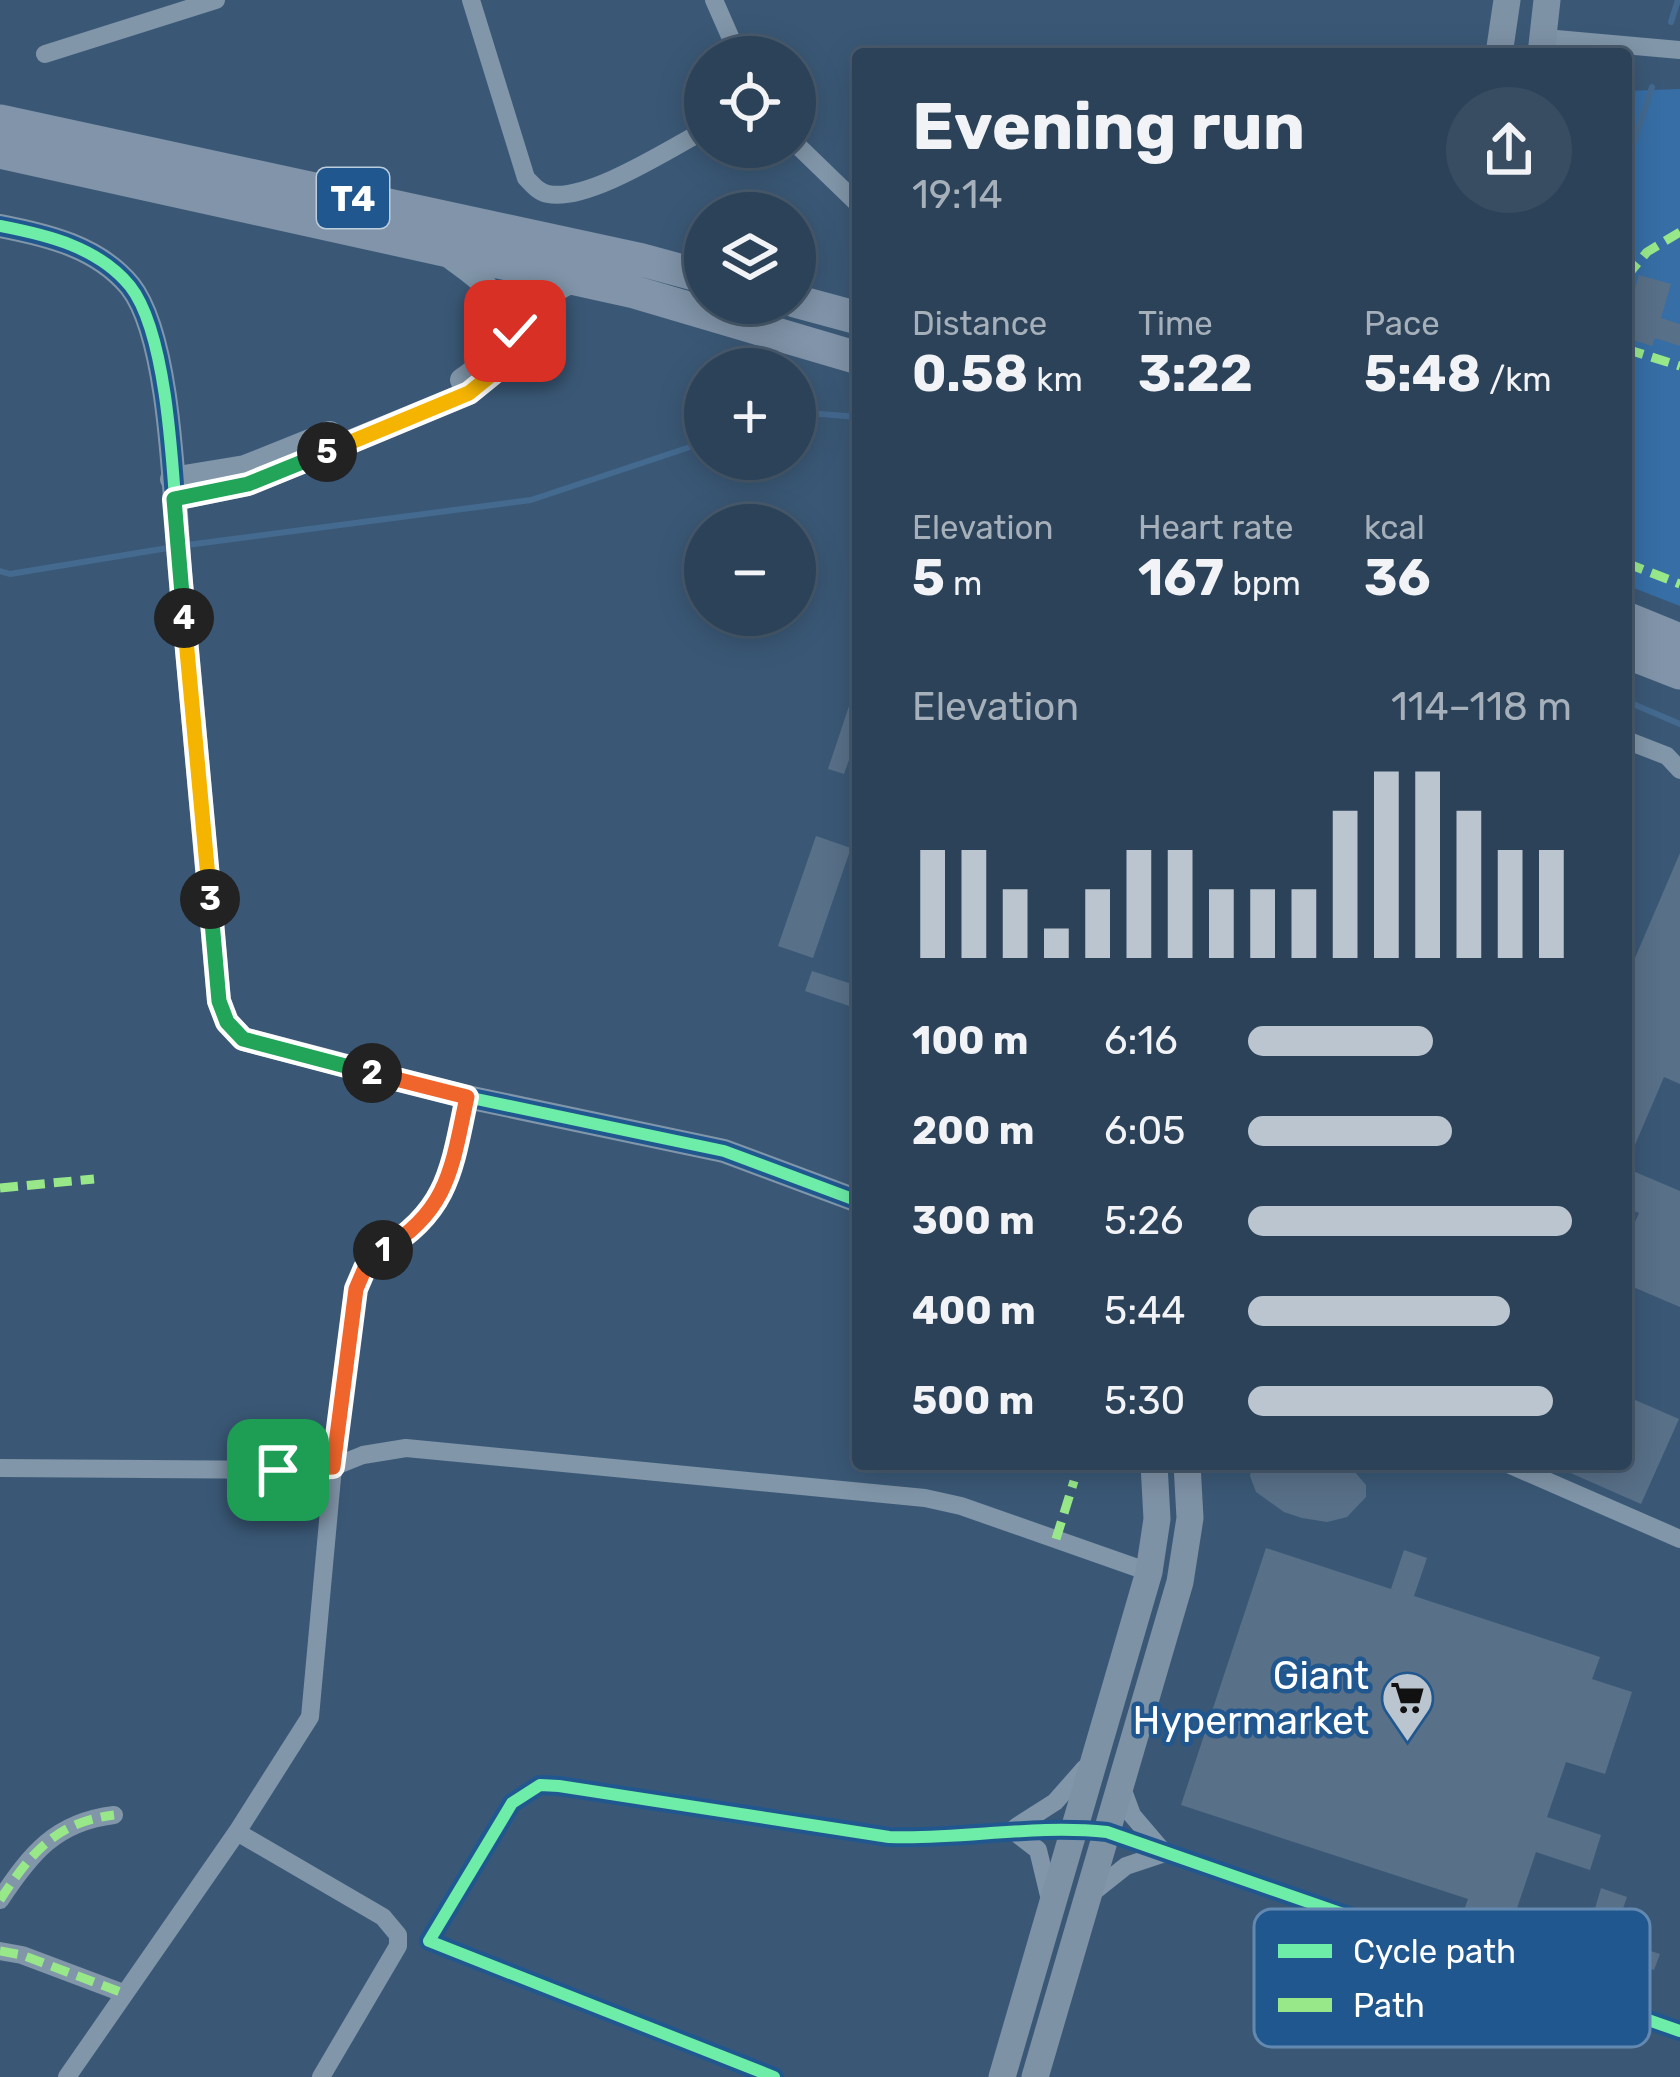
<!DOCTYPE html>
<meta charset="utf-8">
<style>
body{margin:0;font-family:Rubik,sans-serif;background:#384d61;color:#f1f3f6;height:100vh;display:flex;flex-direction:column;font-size:45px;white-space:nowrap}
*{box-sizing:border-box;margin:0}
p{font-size:39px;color:#a6b0ba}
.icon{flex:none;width:66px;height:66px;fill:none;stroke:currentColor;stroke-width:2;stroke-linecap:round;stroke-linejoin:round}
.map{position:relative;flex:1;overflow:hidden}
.drawer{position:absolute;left:852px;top:48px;width:780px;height:1422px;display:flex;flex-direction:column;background:#2c4258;border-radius:12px;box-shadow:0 6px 30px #0003,0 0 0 3px #485b6e}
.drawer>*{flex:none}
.controls{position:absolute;left:684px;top:36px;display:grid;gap:24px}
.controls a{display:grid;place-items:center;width:132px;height:132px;border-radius:50%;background:#2c4258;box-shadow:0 6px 30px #0003,0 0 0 3px #485b6e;font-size:60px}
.pin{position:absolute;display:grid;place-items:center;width:102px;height:102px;color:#fff;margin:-51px;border-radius:24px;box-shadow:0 6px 18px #0006}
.km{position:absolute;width:60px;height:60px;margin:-30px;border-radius:50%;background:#222;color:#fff;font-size:33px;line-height:60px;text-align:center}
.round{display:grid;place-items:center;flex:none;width:126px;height:126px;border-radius:63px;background:#384d61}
.headline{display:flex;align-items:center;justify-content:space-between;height:204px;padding:0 60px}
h1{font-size:66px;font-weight:700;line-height:90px}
.metrics{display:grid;grid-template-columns:repeat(3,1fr);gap:18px;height:204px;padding:12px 60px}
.metrics div{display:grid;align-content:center}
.metrics b{font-size:51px;font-weight:700}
.metrics small{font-size:33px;font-weight:400}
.metrics p{font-size:33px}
.chart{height:336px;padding:24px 60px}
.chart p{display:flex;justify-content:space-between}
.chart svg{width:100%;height:216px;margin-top:12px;stroke:#bac5cf;stroke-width:6}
ul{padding:0 60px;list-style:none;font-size:39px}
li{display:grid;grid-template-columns:192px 144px 1fr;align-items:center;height:90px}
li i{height:30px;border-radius:15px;background:#bac5cf}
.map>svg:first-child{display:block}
.park{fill:#366ea5}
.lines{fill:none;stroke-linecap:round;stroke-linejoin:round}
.stream{stroke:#446a90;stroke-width:6}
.building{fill:#587088}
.minor{stroke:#8196a9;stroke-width:18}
.tertiary{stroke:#8196a9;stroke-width:24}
.secondary{stroke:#7e92a6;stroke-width:27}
.trunk{stroke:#8194a9;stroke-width:33}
.quiet{stroke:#98e88a;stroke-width:9;stroke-dasharray:18 9;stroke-linecap:butt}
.cycleway-casing{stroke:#21578f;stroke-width:20}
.cycleway{stroke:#6deda7;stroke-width:12}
.split-1-casing{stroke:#fff;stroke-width:24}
.split-2-casing{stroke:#fff;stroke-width:24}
.split-3-casing{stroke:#fff;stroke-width:24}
.split-4-casing{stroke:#fff;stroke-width:24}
.split-5-casing{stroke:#fff;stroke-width:24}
.split-6-casing{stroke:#fff;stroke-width:24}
.split-1{stroke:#f0652b;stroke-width:15}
.split-2{stroke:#f0652b;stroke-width:15}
.split-3{stroke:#22a559;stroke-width:15}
.split-4{stroke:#f5b400;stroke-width:15}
.split-5{stroke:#22a559;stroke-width:15}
.split-6{stroke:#f5b400;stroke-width:15}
.labels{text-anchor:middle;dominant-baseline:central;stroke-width:9;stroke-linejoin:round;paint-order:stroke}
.shield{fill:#21578f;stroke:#bccddd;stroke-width:3}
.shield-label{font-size:36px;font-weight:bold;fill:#fff}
.poi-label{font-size:39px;fill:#fff;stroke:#21578f;text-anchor:end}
.key{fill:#21578f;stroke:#6489b1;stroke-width:3}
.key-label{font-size:33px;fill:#fff}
</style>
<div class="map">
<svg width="1680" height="2077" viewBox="0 0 1680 2077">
<rect width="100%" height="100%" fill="#3a5876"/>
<!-- park -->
<path class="park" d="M1680,89V606L1626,585V91Z"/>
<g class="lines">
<!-- stream -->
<path class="stream" d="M1671,22L1678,0
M1626,166L1652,87
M795,416L808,413L858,417
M187,545L531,500L705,442
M0,571L10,574L174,547
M1626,701L1680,724"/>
</g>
<!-- building -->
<path class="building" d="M1639,275L1671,284L1661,318L1680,324V346L1655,338L1652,346L1626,338V318Z
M855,688L858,735L844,774L828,769Z
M816,836L851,848L813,958L778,946Z
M1680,853V1084L1664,1077L1626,1166V979Z
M812,971L858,986V1009L805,991Z
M1626,1168L1680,1191V1307L1626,1284V1242L1639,1213L1626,1208Z
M1626,1396L1679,1419L1641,1504L1550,1464H1626Z
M1252,1464H1348L1366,1485V1497L1347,1517L1327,1522L1302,1518L1284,1512L1256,1492L1250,1476Z
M1266,1548L1391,1589L1404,1550L1427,1558L1414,1596L1600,1657L1592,1679L1632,1692L1605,1774L1566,1762L1547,1817L1601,1835L1590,1870L1536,1852L1515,1914L1495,1908L1486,1936L1458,1927L1468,1899L1181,1805Z
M1601,1888L1627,1897L1619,1920L1594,1912Z
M1604,1936L1660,1954L1654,1970L1599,1951Z"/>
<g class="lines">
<!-- minor -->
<path class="minor" d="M471,0L526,178C533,185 538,192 548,194C588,202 669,149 705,130
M714,0L739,57
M1545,38L1680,50
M45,54L216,0
M795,143L858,204
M1626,740L1667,756L1680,770
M1508,1464L1680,1539
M0,1468L279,1470L333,1467L363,1455L406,1448L925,1498L961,1506L1149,1572
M1122,1788L1132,1815L1161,1849
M1016,1827L1055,1802L1085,1768
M1012,1830L1038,1850L1050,1900
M237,1832L383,1917L398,1935V1946L321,2077
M1092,1893L1126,1866L1165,1853
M0,1900C31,1853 56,1822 114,1815
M0,1951L22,1955L123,1993
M67,2077L237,1832L310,1717L333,1467L356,1289C372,1253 404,1244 428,1214C455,1182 458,1137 467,1097
M774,2077L429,1941L512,1803L540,1785L559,1786L889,1837C962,1840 1033,1824 1107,1832L1680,2031"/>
<!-- tertiary -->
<path class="tertiary" d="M0,226C47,235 98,247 130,286C172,339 174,503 180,572C193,715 206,858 219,1001L227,1022L243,1039L467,1097L724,1151L858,1201
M444,252C456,262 471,271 482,282C511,313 495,360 462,380
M172,479L245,467L330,433
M174,499L248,484L469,393L501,367L524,316L553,291L575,279"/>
<!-- secondary -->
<path class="secondary" d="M1499,54L1507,0
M1541,54L1547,0
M1002,2077L1149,1572L1157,1519L1154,1464
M1035,2077L1180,1582L1190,1518L1187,1464"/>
<!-- trunk -->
<path class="trunk" d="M0,121L642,260L705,277
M0,152L634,292L858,358
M795,301L858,318
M1626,618L1680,640
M1626,652L1680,673"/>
<!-- quiet -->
<path class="quiet" d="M1626,277L1647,252L1680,232
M1626,349L1680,366
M1626,563L1680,584
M0,1188L94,1179
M1056,1539L1074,1481
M0,1900C31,1853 56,1822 114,1815
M0,1951L22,1955L123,1993"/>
<defs>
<path id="cycleway" d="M0,226C47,235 98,247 130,286C172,339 174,503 180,572C193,715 206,858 219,1001L227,1022L243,1039L467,1097L724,1151L858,1201
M774,2077L429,1941L512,1803L540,1785L559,1786L889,1837C962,1840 1033,1824 1107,1832L1680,2031"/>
</defs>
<!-- cycleway casing -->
<use href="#cycleway" class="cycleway-casing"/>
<!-- cycleway -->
<use href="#cycleway" class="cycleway"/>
</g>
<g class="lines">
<defs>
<path id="split-1" d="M278,1470L333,1467L356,1289L365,1268L383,1250"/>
<path id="split-2" d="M372,1073L467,1097C452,1167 449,1211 383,1250"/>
<path id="split-3" d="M210,899L219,1001L227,1022L243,1039L372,1073"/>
<path id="split-4" d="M184,618L210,899"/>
<path id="split-5" d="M184,618L174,499L248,484L327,452"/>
<path id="split-6" d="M327,452L469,393L501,367L515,331"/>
</defs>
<!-- split-1 casing -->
<use href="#split-1" class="split-1-casing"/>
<!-- split-2 casing -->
<use href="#split-2" class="split-2-casing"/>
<!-- split-3 casing -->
<use href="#split-3" class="split-3-casing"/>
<!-- split-4 casing -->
<use href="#split-4" class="split-4-casing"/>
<!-- split-5 casing -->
<use href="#split-5" class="split-5-casing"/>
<!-- split-6 casing -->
<use href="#split-6" class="split-6-casing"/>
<!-- split-1 -->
<use href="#split-1" class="split-1"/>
<!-- split-2 -->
<use href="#split-2" class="split-2"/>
<!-- split-3 -->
<use href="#split-3" class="split-3"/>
<!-- split-4 -->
<use href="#split-4" class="split-4"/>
<!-- split-5 -->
<use href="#split-5" class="split-5"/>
<!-- split-6 -->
<use href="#split-6" class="split-6"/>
</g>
<!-- icons -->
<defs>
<symbol id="supermarket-pin" viewBox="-11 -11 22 30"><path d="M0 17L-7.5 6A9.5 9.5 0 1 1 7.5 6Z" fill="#bac5cf" stroke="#21578f"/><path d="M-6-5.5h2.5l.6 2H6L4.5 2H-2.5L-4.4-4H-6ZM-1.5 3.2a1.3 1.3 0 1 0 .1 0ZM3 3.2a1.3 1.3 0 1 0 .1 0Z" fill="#111"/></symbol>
</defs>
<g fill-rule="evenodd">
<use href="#supermarket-pin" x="1378" y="1668" width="59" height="81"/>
</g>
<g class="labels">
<!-- shield labels -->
<rect class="shield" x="317" y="168" width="72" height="60" rx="9"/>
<g class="shield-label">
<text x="353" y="198">T4</text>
</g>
<!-- poi labels -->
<g class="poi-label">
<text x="1369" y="1676">Giant<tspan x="1369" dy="45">Hypermarket</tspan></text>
</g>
</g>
<!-- legend -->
<rect x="1254" y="1909" width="396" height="138" rx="18" class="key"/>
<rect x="1278" y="1944" width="54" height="14" fill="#6deda7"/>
<rect x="1278" y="1998" width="54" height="14" fill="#98e88a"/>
<g class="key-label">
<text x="1353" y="1963">Cycle path</text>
<text x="1353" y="2017">Path</text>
</g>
</svg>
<div class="controls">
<a><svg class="icon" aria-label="locate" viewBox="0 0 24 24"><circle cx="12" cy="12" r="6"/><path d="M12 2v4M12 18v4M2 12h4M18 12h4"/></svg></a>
<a><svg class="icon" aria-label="layers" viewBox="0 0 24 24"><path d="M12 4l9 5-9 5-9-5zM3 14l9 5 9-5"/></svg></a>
<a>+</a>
<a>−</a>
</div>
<div class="pin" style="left:278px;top:1470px;background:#1e9e55"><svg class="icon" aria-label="arrive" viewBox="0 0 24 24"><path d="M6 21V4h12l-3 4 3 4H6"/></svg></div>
<div class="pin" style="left:515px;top:331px;background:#d93025"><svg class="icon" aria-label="check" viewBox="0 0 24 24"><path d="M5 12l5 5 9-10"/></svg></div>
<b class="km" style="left:383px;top:1250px">1</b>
<b class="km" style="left:372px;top:1073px">2</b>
<b class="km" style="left:210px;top:899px">3</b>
<b class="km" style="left:184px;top:618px">4</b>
<b class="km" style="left:327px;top:452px">5</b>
<section class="drawer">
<div class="headline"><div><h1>Evening run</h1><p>19:14</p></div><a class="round"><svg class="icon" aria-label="share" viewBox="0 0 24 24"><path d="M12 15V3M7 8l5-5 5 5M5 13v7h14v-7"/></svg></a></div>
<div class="metrics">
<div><p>Distance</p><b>0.58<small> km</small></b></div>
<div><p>Time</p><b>3:22</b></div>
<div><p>Pace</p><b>5:48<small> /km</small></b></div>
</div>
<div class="metrics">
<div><p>Elevation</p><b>5<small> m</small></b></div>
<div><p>Heart rate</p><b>167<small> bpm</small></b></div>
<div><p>kcal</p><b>36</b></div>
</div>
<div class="chart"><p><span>Elevation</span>114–118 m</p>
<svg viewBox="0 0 160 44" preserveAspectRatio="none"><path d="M5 44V22M15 44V22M25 44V30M35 44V38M45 44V30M55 44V22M65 44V22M75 44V30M85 44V30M95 44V30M105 44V14M115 44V6M125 44V6M135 44V14M145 44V22M155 44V22"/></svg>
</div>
<ul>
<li><b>100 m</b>6:16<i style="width:57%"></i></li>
<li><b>200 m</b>6:05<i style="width:63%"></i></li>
<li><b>300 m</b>5:26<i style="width:100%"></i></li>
<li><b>400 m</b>5:44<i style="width:81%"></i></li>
<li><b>500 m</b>5:30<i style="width:94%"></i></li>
</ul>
</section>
</div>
